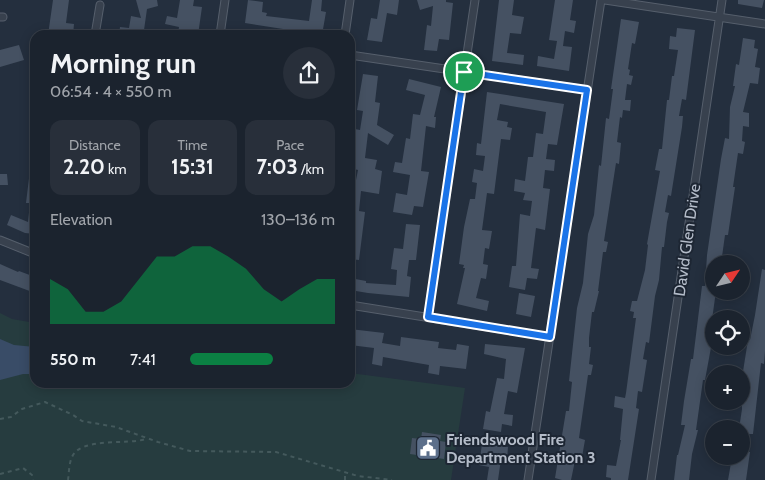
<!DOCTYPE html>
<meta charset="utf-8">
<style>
body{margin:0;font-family:Cabin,sans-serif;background:#282f3a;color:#f1f3f6;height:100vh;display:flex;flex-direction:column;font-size:19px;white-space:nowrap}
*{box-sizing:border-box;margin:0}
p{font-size:16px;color:#a0a4aa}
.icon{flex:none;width:28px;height:28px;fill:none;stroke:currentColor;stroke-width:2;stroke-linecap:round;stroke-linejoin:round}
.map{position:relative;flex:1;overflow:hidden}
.sheet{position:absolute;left:30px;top:30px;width:325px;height:358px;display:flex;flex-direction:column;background:#1b232e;border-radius:15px;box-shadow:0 2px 12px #0003,0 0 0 1px #39404a}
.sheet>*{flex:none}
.needle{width:32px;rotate:55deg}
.fabs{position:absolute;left:705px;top:255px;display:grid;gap:10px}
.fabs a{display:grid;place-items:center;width:45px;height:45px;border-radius:50%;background:#1b232e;box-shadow:0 2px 12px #0003,0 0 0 1px #39404a;font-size:25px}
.pin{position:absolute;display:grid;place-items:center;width:42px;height:42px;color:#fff;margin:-21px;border:2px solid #fff;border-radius:50%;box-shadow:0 1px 5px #0007}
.round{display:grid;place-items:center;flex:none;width:52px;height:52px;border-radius:26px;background:#282f3a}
.head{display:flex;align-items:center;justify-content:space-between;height:85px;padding:0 20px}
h1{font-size:28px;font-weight:800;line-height:38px}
.stats{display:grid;grid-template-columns:repeat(3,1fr);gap:8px;height:85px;padding:5px 20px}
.stats div{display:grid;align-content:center;border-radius:12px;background:#282f3a;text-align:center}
.stats b{font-size:21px;font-weight:800}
.stats small{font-size:14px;font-weight:400}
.stats p{font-size:14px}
.chart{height:140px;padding:10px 20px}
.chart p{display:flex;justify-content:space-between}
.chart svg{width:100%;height:90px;margin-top:5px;fill:#0b8043;opacity:.7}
ul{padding:0 20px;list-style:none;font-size:16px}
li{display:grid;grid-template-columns:80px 60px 1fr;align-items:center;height:38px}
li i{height:12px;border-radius:6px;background:#0b8043}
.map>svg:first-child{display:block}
.green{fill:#263c3f}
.water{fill:#394c67}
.building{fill:#455162}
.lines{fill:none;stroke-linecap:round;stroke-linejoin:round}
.minor-casing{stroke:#565f6c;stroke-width:9}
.path{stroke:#44595c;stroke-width:2;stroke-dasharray:4 4;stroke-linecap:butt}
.minor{stroke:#38414e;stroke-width:7}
.route-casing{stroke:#fff;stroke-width:10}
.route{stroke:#1a73e8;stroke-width:6}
.labels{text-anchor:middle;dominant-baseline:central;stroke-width:4;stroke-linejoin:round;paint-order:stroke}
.street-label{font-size:16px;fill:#b4bcc9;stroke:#1d2633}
.poi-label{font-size:16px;font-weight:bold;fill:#b4bcc9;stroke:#1d2633;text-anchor:start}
</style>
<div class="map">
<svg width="765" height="480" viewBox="0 0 765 480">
<rect width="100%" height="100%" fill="#242f3e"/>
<!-- green -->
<path class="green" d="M0,313L12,319L35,323V382H350V373L465,388L451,480H0Z"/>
<!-- water -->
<path class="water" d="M0,339L14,345L35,347V374H23L0,380Z"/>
<!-- building -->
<path class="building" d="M53,0H69L66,23L74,24L73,35H48Z
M136,0H157L158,6L147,9L144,30L149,31L148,35H119L120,27L129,28L131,16L141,18Z
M180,0H194L193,6L202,7L198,35L178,34L179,27L165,24L167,16L177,18Z
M248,0L263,2L262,12L267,13L266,16L309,21L312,0H322L321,11L326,12L322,35L245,23Z
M380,0H399L397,15L387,13L382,42L367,40L371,18L377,19Z
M417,0H446V2L453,3L449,40L439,39L437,51L424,50L427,25L431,26L433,6L420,10Z
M499,0H514L512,15L524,17L521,34L510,33L507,53L524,55L523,65L492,61Z
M555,0H573L570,20L576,21L574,33L565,31L563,46L572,47L569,71L537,66L538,56L554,59L557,41L549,40Z
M738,0H764L762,8L738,4Z
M621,19L639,22L635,44L632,43L628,69L630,70L629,75L633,76L631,85L627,84L625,100H631L630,111L623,110L622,118L620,117L617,142L621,143L619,164L616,163L604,241L608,242L606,252H603L598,291H599L594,312H592L589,338V347H591L589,364L593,365L591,375H588L579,438L585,440L582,457L576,456L571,480H562L555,478L566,411H569L572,382L569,381L577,308L583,283L588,234L594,215L599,165L601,166L606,118L609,119L613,89H611Z
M677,28L695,30L686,100L682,99L679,116H683L682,127L671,196L668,195L665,212L669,213L667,222L664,247H662L659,280L655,296L649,343L646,342L643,359L647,360L642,392L638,391L636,408L639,409L628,480H611V478L606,477L607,465L616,466L621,440H620L623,409L614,407L615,396L625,398L626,393L636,318H633L634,312L630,311L632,301H637L645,270L648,245L647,244L660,171L655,170L659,149H662L667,100H669L672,76H674L678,50L669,49L670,36L676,37Z
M743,38L755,40L754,48L758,49L755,67L760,68L758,84L750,83L743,112L749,113V127L743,126L742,141L745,142L743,154L738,153L733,187H735L728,235H725L721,264H714V291H716L710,334V342H712L705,380H703L696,430H698L692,454L689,480H674L677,455H678L685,425H681L684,401L691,359H693L702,286H705L707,255L721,159L725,138L729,139L730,107L735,86H733L736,64L739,65Z
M19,45L24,60L0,67V50Z
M363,74L378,76L375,102L380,103L377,125L394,135L388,145L368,133L365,158L377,160L375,169L382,171L379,194L361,191L359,211L365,212L359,260L350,259V184L355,185L358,170L350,168V154L355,129L360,130L363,111L357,110Z
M409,79L441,87L434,117H436L435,128L426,126L421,171L429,172L423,207L414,206L412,215L393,212L396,193L407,195L410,175L393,172L395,162L402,163L406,138L410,139L413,114L420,115L425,95L406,90Z
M487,92L564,104L557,145L548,144L546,159L555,160L554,171L545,170L543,188L550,189L545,230L536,228L531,268L539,269L537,279L527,278L525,290L509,287L512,266H516L520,214L530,216L532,201L523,200L525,193L514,191L515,179L525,181L528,157H533L536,133L543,134L546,112L500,104L497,120L508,122L507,127L512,128L510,140L501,139L494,194L487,193L482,230L492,231L489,249L485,248L483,264L488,265L486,279L481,278L476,298L489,301L487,311L457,304L465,268H463L464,265L459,264L464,227L470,199H475L477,183L472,182L474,169L483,171L485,156L476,155L477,143L481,144Z
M30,170H35V234L25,233L7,225L11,215L28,222L30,203H26Z
M0,174H7L8,185H0Z
M406,224L420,225L416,260H409L407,276L411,277L409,297L368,293L350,290V278L366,281V283L396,285L397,270L391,269L394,248L403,249Z
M0,264L18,272L19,271L35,277V293L0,280Z
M762,269L765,270V351L764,364L761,363L753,434H749L747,452H750L746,480H728L731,463H733L734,456H741V429H739L742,409L741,384L748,340H750L755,315Z
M519,293L535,296L531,317L516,314Z
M350,329L384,333L382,343L400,346L401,337L439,342L438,348L456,350L457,344L469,346L466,369L440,366L439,375L428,373L429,365L383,357L382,366L372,364L374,348L350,345Z
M485,344L525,348L517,393L508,391L504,414L513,415L512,426L502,424L501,432L483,429L486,411L490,412L497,378L504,379L506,359L484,354Z
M422,432L441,435L440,441L446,442L444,459L410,454L412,438L421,439Z
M482,444L508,447L507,460L501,459L498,480H487L489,467L479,465Z"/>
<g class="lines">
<defs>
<path id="minor" d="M605,0L765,24
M0,17H3
M95,35L100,5
M220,35L225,0
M345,35L350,0
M350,55L587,90
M0,240L35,254
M350,305L550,337
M428,317L475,0
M528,480L601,0
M651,480L722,0"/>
</defs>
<!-- minor casing -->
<use href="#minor" class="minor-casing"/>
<!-- path -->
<path class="path" d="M0,419L11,417L22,409L45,402L73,415L82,421L116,427L158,442L190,451L276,452L358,476L392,480
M0,474L23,468L32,475L33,480
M68,480C69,473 69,463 72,457C80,437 128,445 146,439
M345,480V472"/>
<!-- minor -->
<use href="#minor" class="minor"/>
</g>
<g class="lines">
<defs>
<path id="route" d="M464,72L587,90L550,337L428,317Z"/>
</defs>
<!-- route casing -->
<use href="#route" class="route-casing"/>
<!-- route -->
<use href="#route" class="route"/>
</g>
<!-- icons -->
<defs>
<symbol id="civic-square" viewBox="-11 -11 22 22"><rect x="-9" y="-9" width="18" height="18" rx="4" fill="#5c6f8a" stroke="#1d2633"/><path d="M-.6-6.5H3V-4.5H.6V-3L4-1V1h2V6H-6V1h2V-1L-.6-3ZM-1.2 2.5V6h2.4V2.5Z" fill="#fff"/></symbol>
</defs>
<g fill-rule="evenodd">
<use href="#civic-square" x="414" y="434" width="28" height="28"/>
</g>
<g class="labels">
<!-- street labels -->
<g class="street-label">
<text transform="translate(687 240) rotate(-82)">David Glen Drive</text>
</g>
<!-- poi labels -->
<g class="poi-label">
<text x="446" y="439">Friendswood Fire<tspan x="446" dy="18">Department Station 3</tspan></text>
</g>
</g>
</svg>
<div class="fabs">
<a><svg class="needle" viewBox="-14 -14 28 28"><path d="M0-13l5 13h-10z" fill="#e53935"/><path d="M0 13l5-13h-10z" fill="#a0a4aa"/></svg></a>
<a><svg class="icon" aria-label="locate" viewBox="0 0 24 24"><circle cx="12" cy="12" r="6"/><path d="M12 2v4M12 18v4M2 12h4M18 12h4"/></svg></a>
<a>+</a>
<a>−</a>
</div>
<div class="pin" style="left:464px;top:72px;background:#1e9e55"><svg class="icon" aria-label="arrive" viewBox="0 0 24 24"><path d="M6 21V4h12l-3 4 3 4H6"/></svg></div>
<section class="sheet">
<div class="head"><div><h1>Morning run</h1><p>06:54 · 4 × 550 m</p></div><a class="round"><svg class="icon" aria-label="share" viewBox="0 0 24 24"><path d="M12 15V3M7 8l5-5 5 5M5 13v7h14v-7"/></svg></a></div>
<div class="stats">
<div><p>Distance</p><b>2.20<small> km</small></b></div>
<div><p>Time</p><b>15:31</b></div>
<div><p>Pace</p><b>7:03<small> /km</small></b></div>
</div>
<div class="chart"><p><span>Elevation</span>130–136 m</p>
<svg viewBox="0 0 160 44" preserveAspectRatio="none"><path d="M0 44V22L10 27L20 38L30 38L40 33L50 22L60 11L70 11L80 6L90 6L100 11L110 17L120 27L130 33L140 27L150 22L160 22V44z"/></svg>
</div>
<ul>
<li><b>550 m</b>7:41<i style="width:57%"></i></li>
</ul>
</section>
</div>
